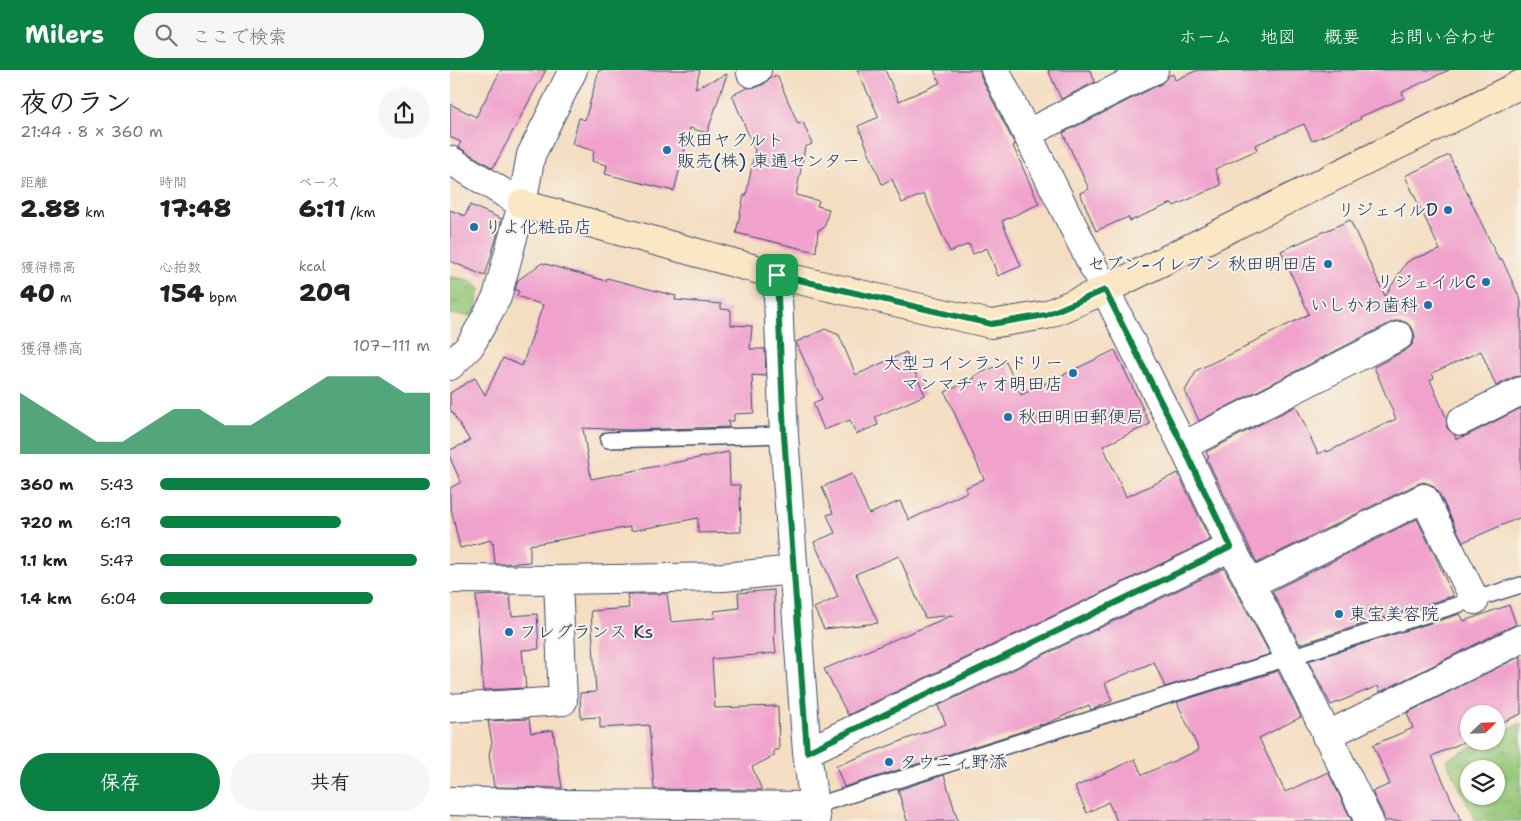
<!DOCTYPE html>
<html lang="ja">
<meta charset="utf-8">
<style>
body{margin:0;font-family:"Shantell Sans","Klee One",sans-serif;background:#f6f6f6;color:#222;height:100vh;display:flex;flex-direction:column;font-size:19px;white-space:nowrap}
*{box-sizing:border-box;margin:0}
p{font-size:16px;color:#767676}
.icon{flex:none;width:28px;height:28px;fill:none;stroke:currentColor;stroke-width:2;stroke-linecap:round;stroke-linejoin:round}
.map{position:relative;flex:1;overflow:hidden}
.panel{display:flex;flex-direction:column;background:#fff;width:450px}
.panel>*{flex:none}
.needle{width:32px;rotate:67deg}
.tools{position:absolute;left:1010px;top:635px;display:grid;gap:10px}
.tools a{display:grid;place-items:center;width:45px;height:45px;border-radius:50%;background:#fff;box-shadow:0 1px 4px #0004;font-size:25px}
.pin{position:absolute;display:grid;place-items:center;width:42px;height:42px;color:#fff;margin:-21px;border-radius:10px;box-shadow:0 2px 8px #0006}
.round{display:grid;place-items:center;flex:none;width:52px;height:52px;border-radius:26px;background:#f6f6f6}
.overview{display:flex;align-items:center;justify-content:space-between;height:85px;padding:0 20px}
h1{font-size:28px;font-weight:800;line-height:38px}
.stats{display:grid;grid-template-columns:repeat(3,1fr);gap:8px;height:85px;padding:5px 20px}
.stats div{display:grid;align-content:center}
.stats b{font-size:25px;font-weight:800}
.stats small{font-size:14px;font-weight:400}
.stats p{font-size:14px}
.chart{height:140px;padding:10px 20px}
.chart p{display:flex;justify-content:space-between}
.chart svg{width:100%;height:90px;margin-top:5px;fill:#0b8043;opacity:.7}
.cta{display:flex;gap:10px;margin-top:auto;padding:10px 20px}
.cta a{flex:1;height:58px;border-radius:30px;background:#0b8043;color:#fff;font-size:20px;font-weight:800;line-height:58px;text-align:center}
.cta a+a{background:#f6f6f6;color:#222}
ul{padding:0 20px;list-style:none;font-size:16px}
li{display:grid;grid-template-columns:80px 60px 1fr;align-items:center;height:38px}
li i{height:12px;border-radius:6px;background:#0b8043}
header{display:flex;align-items:center;gap:30px;box-sizing:border-box;height:70px;padding:0 25px;background:#0b8043;color:#fff}
header strong{font-size:24px}
nav{display:flex;gap:28px;margin-inline-start:auto;font-size:18px}
.search{width:350px;height:45px;background:#f6f6f6;display:flex;align-items:center;gap:12px;box-sizing:border-box;padding:0 18px;border-radius:28px;color:#767676;font-size:19px}
main{display:flex;flex:1;min-height:0}
.map>svg:first-child{display:block}
.grass{fill:url(#grass-tufts);stroke:#567a6a;fill-rule:evenodd}
.building{fill:#f0a1cc}
.lines{fill:none;stroke-linecap:round;stroke-linejoin:round}
.lane-casing{stroke:#3c496d;stroke-width:18}
.street-casing{stroke:#3c496d;stroke-width:30}
.secondary-casing{stroke:#3c496d;stroke-width:30}
.lane{stroke:#fff;stroke-width:15}
.street{stroke:#fff;stroke-width:28}
.secondary{stroke:#fbe7c3;stroke-width:28}
.route-casing{stroke:#fff;stroke-width:10}
.route{stroke:#0b8043;stroke-width:6}
.poi-dot{fill:#1f6fb2;stroke:#f7f3e8;stroke-width:2}
.labels{text-anchor:middle;dominant-baseline:central;stroke-width:4;stroke-linejoin:round;paint-order:stroke}
.poi-label{font-size:18px;fill:#1b2f5e;stroke:#f7f3e8;text-anchor:start}
</style>
<header>
<strong>Milers</strong>
<div class="search"><svg class="icon" aria-label="search" viewBox="0 0 24 24"><circle cx="10" cy="10" r="6"/><path d="M15 15l6 6"/></svg>ここで検索</div>
<nav><a>ホーム</a><a>地図</a><a>概要</a><a>お問い合わせ</a></nav>
</header>
<main>
<section class="panel">
<div class="overview"><div><h1>夜のラン</h1><p>21:44 · 8 × 360 m</p></div><a class="round"><svg class="icon" aria-label="share" viewBox="0 0 24 24"><path d="M12 15V3M7 8l5-5 5 5M5 13v7h14v-7"/></svg></a></div>
<div class="stats">
<div><p>距離</p><b>2.88<small> km</small></b></div>
<div><p>時間</p><b>17:48</b></div>
<div><p>ペース</p><b>6:11<small> /km</small></b></div>
</div>
<div class="stats">
<div><p>獲得標高</p><b>40<small> m</small></b></div>
<div><p>心拍数</p><b>154<small> bpm</small></b></div>
<div><p>kcal</p><b>209</b></div>
</div>
<div class="chart"><p><span>獲得標高</span>107–111 m</p>
<svg viewBox="0 0 160 44" preserveAspectRatio="none"><path d="M0 44V14L10 22L20 30L30 38L40 38L50 30L60 22L70 22L80 30L90 30L100 22L110 14L120 6L130 6L140 6L150 14L160 14V44z"/></svg>
</div>
<ul>
<li><b>360 m</b>5:43<i style="width:100%"></i></li>
<li><b>720 m</b>6:19<i style="width:67%"></i></li>
<li><b>1.1 km</b>5:47<i style="width:95%"></i></li>
<li><b>1.4 km</b>6:04<i style="width:79%"></i></li>
</ul>
<div class="cta"><a>保存</a><a>共有</a></div>
</section>
<div class="map">
<svg width="1071" height="751" viewBox="0 0 1071 751">
<defs>
<pattern id="grass-tufts" width="24" height="20" patternUnits="userSpaceOnUse" patternTransform="scale(1.25)"><rect width="24" height="20" fill="#91c475"/><path d="M3 7l-1-3M5 7V3M7 7l1-3M15 17l-1-3M17 17v-4M19 17l1-3" fill="none" stroke="#76a063"/></pattern>
</defs>
<rect width="100%" height="100%" fill="#f7f3e8"/>
<filter id="ink" filterUnits="userSpaceOnUse"><feTurbulence type="fractalNoise" baseFrequency=".02" numOctaves="2"/><feDisplacementMap in="SourceGraphic" scale="10" xChannelSelector="R" yChannelSelector="G"/><feConvolveMatrix kernelMatrix="1 2 1 2 8 2 1 2 1" color-interpolation-filters="sRGB"/></filter>
<filter id="wash" filterUnits="userSpaceOnUse"><feTurbulence type="fractalNoise" baseFrequency=".0096" numOctaves="4" result="noise"/><feDisplacementMap in="SourceGraphic" scale="20" xChannelSelector="R" yChannelSelector="G"/><feGaussianBlur stdDeviation="1.12" result="paint"/><feColorMatrix in="noise" values="0 0 0 0 0 0 0 0 0 0 0 0 0 0 0 0 0 1.4 0 .05"/><feComposite in="paint" operator="in"/></filter>
<g filter="url(#wash)">
<rect width="100%" height="100%" fill="#f4ddc1"/>
<!-- grass -->
<path class="grass" d="M0,207L20,210L30,219L24,246L0,244Z
M1071,653V751H1026L996,690L1033,671H1046V665ZM1019,699H1046V726H1019Z"/>
<g id="blocks">
<!-- building -->
<path class="building" d="M51,0H96L43,98L8,77L11,72L0,67V34L26,47Z
M149,0H250L245,18L277,4L257,63L240,58L224,121L155,104L157,95L142,91L144,81L122,74L129,48L135,50Z
M407,0H435L449,31L490,13L484,0H530L531,7L565,75L563,76L589,134L552,151L571,196L548,206L537,178L523,184L519,174L500,182L474,124L452,133L442,109L432,114L408,56L429,47Z
M598,0H640L645,12L611,29Z
M748,0H999L952,22L954,28L910,47L911,49L862,71L854,54L805,75L807,80L765,99L771,115L724,136L722,133L680,151L678,147L646,161L630,123L639,119L613,63L711,14L718,6L723,4L725,10Z
M327,5L348,54L353,52L362,74L355,77L346,125L369,131L367,136L379,139L374,158L368,160L366,182L286,163L294,125L296,126L305,80L282,25L297,18L308,17L314,14L320,8Z
M999,85L1049,190L1052,189L1071,231V306L1064,307L1046,316L1031,281L982,303L984,308L980,310L996,347L997,358L1004,364L1006,369L1018,365L1071,338V447L1013,472L988,421L982,415L974,412L967,414L807,493L757,389L759,388L756,382L846,336L868,384L876,380L877,382L946,349L924,297L956,280L962,275L965,267L963,259L957,253L949,250L942,252L749,351L735,321L747,300L798,276L797,275L859,244L831,181L900,150L935,226L956,193L962,189L990,180L955,106Z
M20,135L52,149L35,206L0,191V140L15,146Z
M92,193L156,211L157,208L226,226L225,230L271,234V239L281,240V255L302,256L300,279H315L316,306L302,305L304,343L284,344V351H278L279,357L182,360L133,358L141,409L279,382L280,415H290L291,462L248,463V448L181,461L180,457L80,475V492L54,494H45L43,473L42,474L41,470L10,478L0,434V418L11,412L0,388V380L20,371L0,339V323L25,308L35,325L53,288L72,296L93,235L67,226L69,221L65,220L68,210Z
M375,259L389,265L406,305L456,282L475,325L425,347L428,355L406,364L400,350L374,360L363,333L372,329L346,272Z
M665,280L700,354L653,376L676,427L728,403L760,470L398,645L374,599L503,545L475,548L449,486L406,504L428,553L374,559L364,538L388,527L364,472L385,463L377,445L383,443L372,417L402,404L419,444L450,431L459,450L517,422L515,418L534,409L495,322L525,308L524,306L556,292L571,325Z
M967,449L987,490L1003,526L850,574L822,521Z
M774,498L820,584L715,617L704,592L655,613L662,631L641,640L639,635L595,654L590,655V654L570,662L394,717L386,696L496,654L488,636Z
M324,520L325,565H324L326,583L262,589L265,638L328,636L329,680H324V686L302,697L312,720L204,719L199,655L150,658V647L131,648L130,623L146,622L141,541L179,538L177,524H217L221,552L265,548L264,541L289,538L288,523Z
M45,525H60L62,546L87,544L89,579L72,580L76,618L33,620L26,526Z
M1059,535L1066,554L930,622L928,616L881,635L858,591L1010,544L1014,551Z
M1071,586V644L1046,655V644H1019V667L1015,669L1016,671L982,686L1011,751H934L933,744L922,722L940,714L923,675L963,658L957,643Z
M828,601L851,647L809,668L835,722L878,702L902,751H667L658,732L637,743L625,717L685,689L692,705L749,680L727,632Z
M79,649L81,663L103,660L112,718L44,717L39,685L42,672L38,651Z
M494,705L508,751H457L448,720Z
M52,748L116,750L117,751H52Z"/>
</g>
</g>
<g filter="url(#ink)">
<use href="#blocks" fill-opacity="0" stroke="#3c496d" stroke-width="1"/>
<g class="lines">
<defs>
<path id="lane" d="M158,370L334,365
M364,736L1071,515"/>
<path id="street" d="M545,0L733,376L781,477L839,587L919,751
M301,3L307,0
M578,63L704,0
M0,90L72,134
M327,205L334,365L351,606L357,682L366,751
M0,296L20,276L47,227L72,134L81,85L123,0
M1011,351L1071,321
M733,376L949,266
M0,509L108,510L274,507L344,500
M800,514L974,428L1025,530
M0,638L113,631L108,510
M876,666L1071,569
M357,682L781,477
M0,731L116,734L364,736"/>
<path id="secondary" d="M72,134L327,205L541,254L596,245L655,220L1071,14"/>
</defs>
<!-- lane casing -->
<use href="#lane" class="lane-casing"/>
<!-- street casing -->
<use href="#street" class="street-casing"/>
<!-- secondary casing -->
<use href="#secondary" class="secondary-casing"/>
<!-- lane -->
<use href="#lane" class="lane"/>
<!-- street -->
<use href="#street" class="street"/>
<!-- secondary -->
<use href="#secondary" class="secondary"/>
</g>
</g>
<g class="lines" filter="url(#ink)">
<defs>
<path id="route" d="M327,205L541,254L596,245L655,220L733,376L781,477L357,682L334,365Z"/>
</defs>
<!-- route casing -->
<use href="#route" class="route-casing"/>
<!-- route -->
<use href="#route" class="route"/>
</g>
<!-- markers -->
<g class="poi-dot">
<circle cx="217" cy="80" r="5"/>
<circle cx="998" cy="140" r="5"/>
<circle cx="24" cy="157" r="5"/>
<circle cx="878" cy="194" r="5"/>
<circle cx="1036" cy="212" r="5"/>
<circle cx="978" cy="235" r="5"/>
<circle cx="623" cy="303" r="5"/>
<circle cx="558" cy="347" r="5"/>
<circle cx="889" cy="544" r="5"/>
<circle cx="59" cy="562" r="5"/>
<circle cx="439" cy="692" r="5"/>
</g>
<g class="labels">
<!-- poi labels -->
<g class="poi-label">
<text x="227" y="70">秋田ヤクルト<tspan x="227" dy="21">販売(株) 東通センター</tspan></text>
<text x="988" y="140" text-anchor="end">リジェイルD</text>
<text x="34" y="157">りよ化粧品店</text>
<text x="868" y="194" text-anchor="end">セブン-イレブン 秋田明田店</text>
<text x="1026" y="212" text-anchor="end">リジェイルC</text>
<text x="968" y="235" text-anchor="end">いしかわ歯科</text>
<text x="613" y="293" text-anchor="end">大型コインランドリー<tspan x="613" dy="21">マンマチャオ明田店</tspan></text>
<text x="568" y="347">秋田明田郵便局</text>
<text x="899" y="544">東宝美容院</text>
<text x="69" y="562">フレグランス Ks</text>
<text x="449" y="692">タウニィ野添</text>
</g>
</g>
</svg>
<div class="tools">
<a><svg class="needle" viewBox="-14 -14 28 28"><path d="M0-13l5 13h-10z" fill="#e53935"/><path d="M0 13l5-13h-10z" fill="#767676"/></svg></a>
<a><svg class="icon" aria-label="layers" viewBox="0 0 24 24"><path d="M12 4l9 5-9 5-9-5zM3 14l9 5 9-5"/></svg></a>
</div>
<div class="pin" style="left:327px;top:205px;background:#1e9e55"><svg class="icon" aria-label="arrive" viewBox="0 0 24 24"><path d="M6 21V4h12l-3 4 3 4H6"/></svg></div>
</div>
</main>
